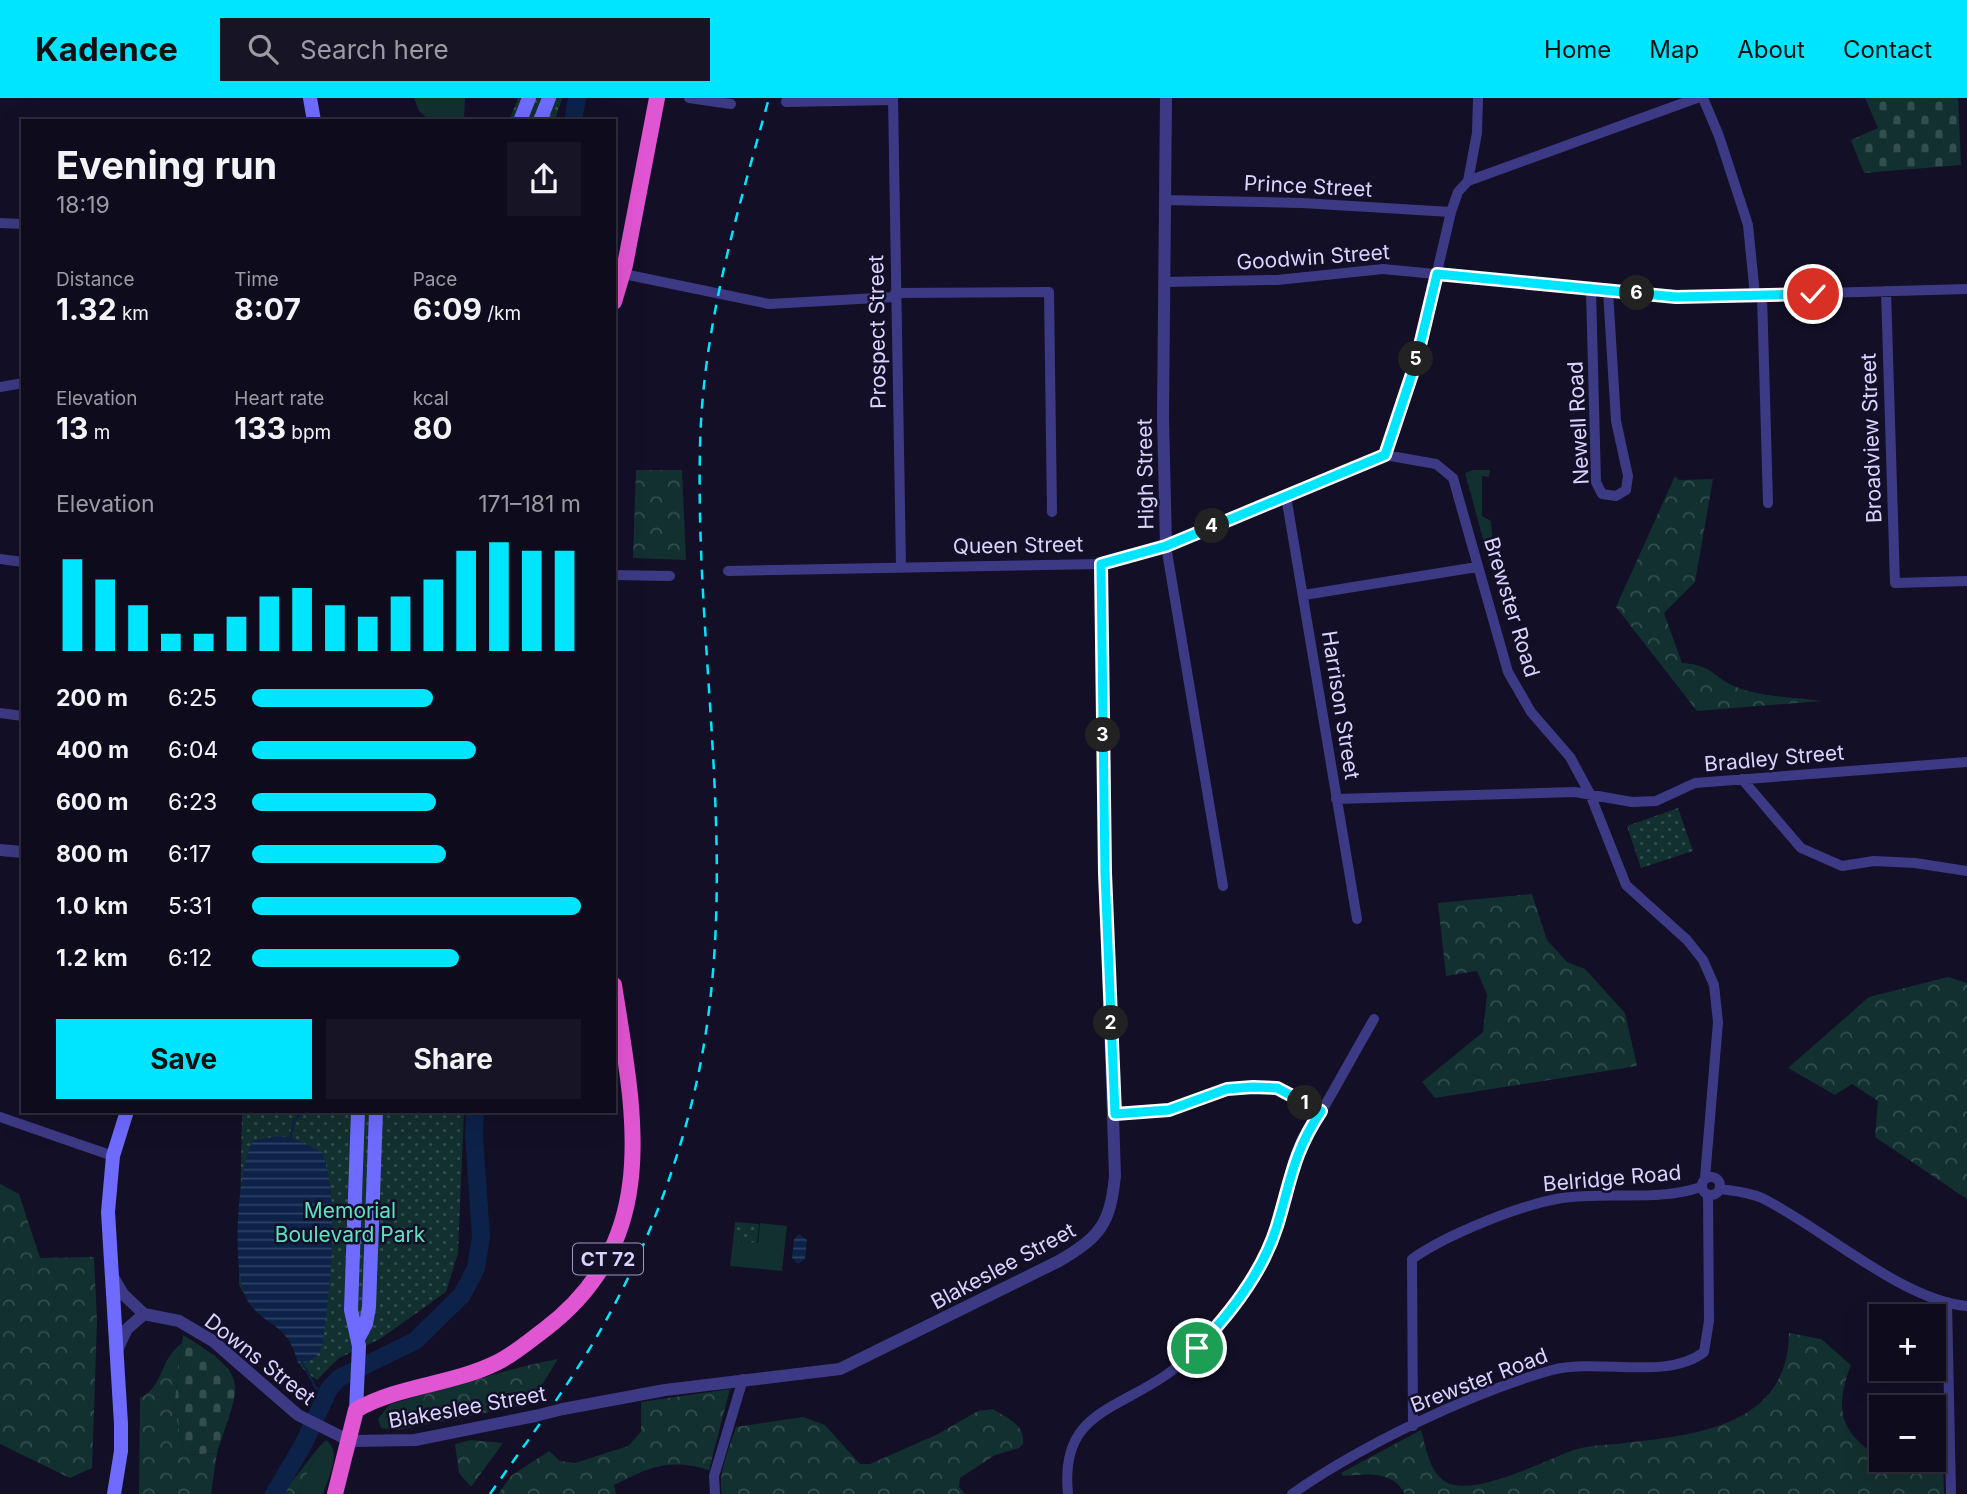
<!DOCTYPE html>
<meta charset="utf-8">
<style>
body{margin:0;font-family:Inter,sans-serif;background:#171425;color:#f1f3f6;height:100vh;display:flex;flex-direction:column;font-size:26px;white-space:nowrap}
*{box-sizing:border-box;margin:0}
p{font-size:23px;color:#9b9ba3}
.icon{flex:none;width:38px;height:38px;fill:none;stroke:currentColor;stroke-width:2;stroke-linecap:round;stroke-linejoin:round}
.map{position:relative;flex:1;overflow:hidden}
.sheet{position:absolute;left:21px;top:21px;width:595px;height:994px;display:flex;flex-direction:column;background:#0e0b1c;border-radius:0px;box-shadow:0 7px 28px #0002,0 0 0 2px #2e2b3b}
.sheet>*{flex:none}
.tools{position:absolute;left:1869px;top:1206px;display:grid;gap:14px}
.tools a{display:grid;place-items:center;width:77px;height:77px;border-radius:0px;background:#0e0b1c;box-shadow:0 7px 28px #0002,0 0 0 2px #2e2b3b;font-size:35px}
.pin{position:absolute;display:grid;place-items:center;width:60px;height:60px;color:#fff;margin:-30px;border:4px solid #fff;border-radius:50%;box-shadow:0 2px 7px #0007}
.km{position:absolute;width:35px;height:35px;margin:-18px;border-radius:50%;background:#222;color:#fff;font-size:19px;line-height:35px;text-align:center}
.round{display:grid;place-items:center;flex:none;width:74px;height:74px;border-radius:0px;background:#171425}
.summary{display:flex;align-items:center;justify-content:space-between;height:119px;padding:0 35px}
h1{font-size:38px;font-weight:700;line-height:52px}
.stats{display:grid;grid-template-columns:repeat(3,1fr);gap:10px;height:119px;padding:7px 35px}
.stats div{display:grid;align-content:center}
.stats b{font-size:30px;font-weight:700}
.stats small{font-size:19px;font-weight:400}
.stats p{font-size:19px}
.chart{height:196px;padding:14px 35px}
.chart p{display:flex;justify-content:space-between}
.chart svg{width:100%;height:126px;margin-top:7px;stroke:#00e5ff;stroke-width:6}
.action{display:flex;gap:14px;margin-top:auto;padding:14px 35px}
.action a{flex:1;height:80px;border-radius:0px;background:#00e5ff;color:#111;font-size:28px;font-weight:700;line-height:80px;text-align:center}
.action a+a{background:#171425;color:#f1f3f6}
ul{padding:0 35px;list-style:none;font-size:23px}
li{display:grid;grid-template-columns:112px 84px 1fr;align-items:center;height:52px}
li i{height:18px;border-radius:9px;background:#00e5ff}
header{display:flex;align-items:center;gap:42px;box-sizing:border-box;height:98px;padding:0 35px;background:#00e5ff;color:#111}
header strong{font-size:33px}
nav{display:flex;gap:38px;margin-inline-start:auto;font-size:24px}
.search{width:490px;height:63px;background:#171425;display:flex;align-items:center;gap:18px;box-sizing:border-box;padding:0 24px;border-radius:0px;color:#9b9ba3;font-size:26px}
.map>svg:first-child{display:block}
.green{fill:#12302f}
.forest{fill:url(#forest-crowns)}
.cemetery{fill:url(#cemetery-stones)}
.park{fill:url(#park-dots)}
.water{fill:url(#water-rules)}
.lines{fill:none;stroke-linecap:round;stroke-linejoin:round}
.stream{stroke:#0c2248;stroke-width:2.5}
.river{stroke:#0c2248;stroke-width:18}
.minor{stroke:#3d3a85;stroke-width:10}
.tertiary{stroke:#3d3a85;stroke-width:12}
.secondary{stroke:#6f6bff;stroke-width:14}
.trunk{stroke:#e055d1;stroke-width:16}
.rail{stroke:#00e5ff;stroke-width:2.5;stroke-dasharray:10 9;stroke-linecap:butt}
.tertiary-bridge{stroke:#3d3a85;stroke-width:12}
.route-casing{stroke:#fff;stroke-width:14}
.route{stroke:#00e5ff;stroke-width:9}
.labels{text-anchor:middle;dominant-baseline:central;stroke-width:5;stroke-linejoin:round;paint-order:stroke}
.shield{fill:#130f26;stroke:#9e99be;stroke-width:2}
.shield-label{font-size:19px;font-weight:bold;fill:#d9d4ff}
.street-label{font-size:21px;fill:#d9d4ff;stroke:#130f26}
.park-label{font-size:21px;fill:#5fe0c0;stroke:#130f26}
</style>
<header>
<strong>Kadence</strong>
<div class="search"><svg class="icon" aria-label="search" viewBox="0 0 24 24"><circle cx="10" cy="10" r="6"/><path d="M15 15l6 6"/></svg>Search here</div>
<nav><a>Home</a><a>Map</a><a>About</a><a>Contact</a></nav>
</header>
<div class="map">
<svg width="1967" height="1396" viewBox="0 0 1967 1396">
<defs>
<pattern id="forest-crowns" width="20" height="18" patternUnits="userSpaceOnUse" patternTransform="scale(1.75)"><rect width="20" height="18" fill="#12302f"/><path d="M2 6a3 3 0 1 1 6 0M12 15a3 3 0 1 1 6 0" fill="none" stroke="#344d4e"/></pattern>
<pattern id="cemetery-stones" width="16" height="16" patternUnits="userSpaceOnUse" patternTransform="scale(1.75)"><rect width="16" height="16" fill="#12302f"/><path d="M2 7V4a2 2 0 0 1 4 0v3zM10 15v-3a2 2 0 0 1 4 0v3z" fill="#344d4e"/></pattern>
<pattern id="park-dots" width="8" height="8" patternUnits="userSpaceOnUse" patternTransform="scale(1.75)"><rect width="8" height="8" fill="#12302f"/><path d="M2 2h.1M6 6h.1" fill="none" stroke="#344d4e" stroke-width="1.8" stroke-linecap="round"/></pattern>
<pattern id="water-rules" width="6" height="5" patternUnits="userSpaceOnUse" patternTransform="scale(1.75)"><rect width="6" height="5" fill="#0c2248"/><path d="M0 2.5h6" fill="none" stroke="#2f4163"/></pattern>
</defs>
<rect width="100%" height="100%" fill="#130f26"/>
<!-- green -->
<path class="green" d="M414,0H465L464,23H430L419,13Z
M1473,372H1490L1489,379L1482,378V418L1491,423L1493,447L1486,452L1465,375Z
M1495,449L1502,462L1504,486L1499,491L1487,455Z
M760,1125L787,1128L782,1173L730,1168L733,1143L758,1145Z
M426,1295C421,1312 410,1313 395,1317L393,1328L398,1332L381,1330L378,1321L389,1307Z
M326,1342C343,1354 328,1380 323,1396H298L319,1349Z"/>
<!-- forest -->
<path class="forest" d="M636,372H682L686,462L633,460Z
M1675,378L1679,382L1713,381L1695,484L1664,515L1682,565C1714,567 1712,579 1736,589C1761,599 1795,599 1822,603L1697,613L1616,509Z
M1532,796L1547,842L1567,864L1585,871L1625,915L1637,968L1435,1000L1422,984L1483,934L1487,896L1477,873L1446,878L1438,805Z
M1948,879L1967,885V1101L1875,1039L1878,1003L1852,986L1835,997L1788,970L1869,899Z
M0,1086L19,1096L40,1160L94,1159L97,1223L92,1370L70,1380L0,1346Z
M1789,1235L1821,1241L1851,1267C1828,1326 1851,1343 1900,1373L1943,1362L1944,1396H1405C1392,1372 1367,1376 1343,1378L1341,1375L1421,1332C1427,1352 1429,1377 1450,1386C1483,1396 1546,1361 1577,1351C1591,1347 1609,1347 1624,1345C1697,1337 1788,1328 1789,1235Z
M182,1245L174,1309L185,1357L217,1355L211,1396H139L140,1300C165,1287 158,1263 182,1245Z
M558,1261L530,1306L398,1332L393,1328L395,1317C410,1312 421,1312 426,1295C471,1284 513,1269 558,1261Z
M730,1291L709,1372C668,1360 650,1369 614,1387L616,1396H498L511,1378L549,1353L560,1363L575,1365L628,1348L641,1334V1304Z
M993,1311C1008,1321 1025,1326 1023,1346L1019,1350L995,1357L960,1380L959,1389L965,1396H722C717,1375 730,1349 736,1329L803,1319L825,1327L860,1366H870L936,1337L978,1313Z
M471,1342L503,1345L471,1389L459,1375L455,1346Z
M319,1349L298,1396H282Z"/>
<!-- cemetery -->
<path class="cemetery" d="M1865,0H1958L1961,67L1864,75L1851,42L1878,30Z
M183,1237C252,1279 240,1284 217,1355L185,1357L174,1309Z"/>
<!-- park -->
<path class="park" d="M518,0H562L555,23H509Z
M1678,710L1693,753L1641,770L1627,728Z
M242,1013H464L458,1155L446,1194L380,1241L339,1260L317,1282C287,1262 304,1258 289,1237C272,1216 255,1216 239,1187Z
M735,1124L759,1126L757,1145L733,1143Z"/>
<!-- water -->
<path class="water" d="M278,1038L292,1040L322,1054C341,1103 329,1192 323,1245C318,1258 313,1265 298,1265C287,1224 270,1232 249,1205C230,1180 237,1071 253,1043Z
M799,1136L807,1142L805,1161L798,1166L792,1160L794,1141Z"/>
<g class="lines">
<!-- stream -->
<path class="stream" d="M290,1041L294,1023L303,1013
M302,1264L316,1290L326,1296"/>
<!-- river -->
<path class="river" d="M573,23L577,0
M274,1396L303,1347L329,1291L339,1280L415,1243L462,1197L476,1170L481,1139L474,1038L475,1013"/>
<!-- minor -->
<path class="minor" d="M689,0L731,6
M787,0L786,4L893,2
M893,0L901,468
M1703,0L1719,38L1748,127L1755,197
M1468,83L1477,35L1478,0
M1165,102L1302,105L1451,114
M0,125L23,126
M614,174L769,206L895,199
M1164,184L1277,182L1383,171L1676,199L1967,191
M1591,192L1596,384L1602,396L1616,398L1626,392L1628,378L1616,323L1608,193
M1886,193L1895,485L1967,483
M895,195L1049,194L1052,414
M1762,197L1768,405
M0,289L23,285
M1385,357L1436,366L1453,380L1508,574L1531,614L1570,659L1590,696L1626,787L1687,842L1703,862L1714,887L1718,924L1705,1080
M1286,398L1357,821
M0,461L23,464
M728,473L1101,466
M614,477L670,478
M1304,497L1477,469
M0,615L23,618
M1742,681L1801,750L1842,768L1874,763L1915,765L1967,773
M1336,701L1575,694L1632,704L1656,703L1695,685L1967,664
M1223,788L1166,448L1385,357L1416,264L1451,114L1458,94L1468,83L1697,0
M1115,1016L1169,1012L1227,991L1253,988L1277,990L1321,1013
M0,1019L113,1058
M1702 1088a9 9 0 1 1 18 0a9 9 0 1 1-18 0Z
M1720,1091C1734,1093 1749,1094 1762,1100C1823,1130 1901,1202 1967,1208
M1947,1204L1951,1396
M1413,1328L1412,1161C1446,1137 1519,1107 1562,1100C1608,1093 1657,1104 1701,1089
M715,1396L714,1378L743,1281
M1068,1396C1060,1316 1112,1314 1166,1277C1186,1263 1204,1244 1220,1226C1243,1201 1265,1163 1276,1131C1287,1101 1288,1068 1303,1039C1309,1029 1318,1019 1324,1009C1341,980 1357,950 1374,921
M1292,1396C1362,1347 1470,1295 1552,1272C1598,1260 1667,1283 1704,1254L1709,1223L1708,1097"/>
<!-- tertiary -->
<path class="tertiary" d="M0,752L23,754
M113,1179L123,1196L144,1216L179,1223L213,1243L298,1317L350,1343L415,1342L535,1318
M117,1252L127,1231L144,1216
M563,1311L665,1292L840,1271L1059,1163C1101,1138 1110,1126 1115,1078L1105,775L1101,466L1166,448L1163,319L1166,0"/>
<!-- secondary -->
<path class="secondary" d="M310,0L314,23
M520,23L529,0
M540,23L549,0
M358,1241L366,1226L369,1209L376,1013
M356,1312L359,1248L351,1212L358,1013
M114,1396L121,1353V1326L108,1114L113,1058L127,1013"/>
<!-- trunk -->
<path class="trunk" d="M614,204L625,167L657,0
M335,1396L356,1312C400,1287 451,1287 496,1265C513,1257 529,1243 544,1232C664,1141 634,1016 614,887"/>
<!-- rail -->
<path class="rail" d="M490,1396C525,1346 562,1297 593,1245C640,1166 676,1076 696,987C743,778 695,563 700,351C702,230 737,116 769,0"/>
<!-- tertiary-bridge -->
<path class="tertiary-bridge" d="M535,1318L563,1311"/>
</g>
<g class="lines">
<defs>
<path id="route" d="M1197,1250C1230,1216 1263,1173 1277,1128C1291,1082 1293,1055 1321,1013L1277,990L1253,989L1227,991L1169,1012L1115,1016L1105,775L1101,466L1166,448L1385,357L1416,264L1437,176L1676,199L1813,196"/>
</defs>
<!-- route casing -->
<use href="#route" class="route-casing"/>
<!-- route -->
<use href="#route" class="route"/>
</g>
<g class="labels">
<!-- shield labels -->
<rect class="shield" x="573" y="1145.5" width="70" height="31" rx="5"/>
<g class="shield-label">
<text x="608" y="1161">CT 72</text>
</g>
<!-- street labels -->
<g class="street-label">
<text transform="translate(1308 88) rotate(3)">Prince Street</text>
<text transform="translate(1313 159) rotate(-4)">Goodwin Street</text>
<text transform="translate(877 234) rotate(-91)">Prospect Street</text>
<text transform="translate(1578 325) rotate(-93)">Newell Road</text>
<text transform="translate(1871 340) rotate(-92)">Broadview Street</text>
<text transform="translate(1145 376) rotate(-91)">High Street</text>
<text transform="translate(1018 447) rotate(-1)">Queen Street</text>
<text transform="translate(1512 509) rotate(73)">Brewster Road</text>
<text transform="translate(1341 607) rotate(81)">Harrison Street</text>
<text transform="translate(1774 660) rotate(-5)">Bradley Street</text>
<text transform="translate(1612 1080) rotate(-5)">Belridge Road</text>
<text transform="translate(1003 1168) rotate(-28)">Blakeslee Street</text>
<text transform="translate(260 1261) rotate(38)">Downs Street</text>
<text transform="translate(1479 1282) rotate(-21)">Brewster Road</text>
<text transform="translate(467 1309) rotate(-10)">Blakeslee Street</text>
</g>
<!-- park labels -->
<g class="park-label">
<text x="350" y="1112">Memorial<tspan x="350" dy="24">Boulevard Park</tspan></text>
</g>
</g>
</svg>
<div class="tools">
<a>+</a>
<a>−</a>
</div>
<div class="pin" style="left:1197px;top:1250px;background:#1e9e55"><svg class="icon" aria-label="arrive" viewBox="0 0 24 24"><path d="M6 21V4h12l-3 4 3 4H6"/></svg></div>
<div class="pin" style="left:1813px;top:196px;background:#d93025"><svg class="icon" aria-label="check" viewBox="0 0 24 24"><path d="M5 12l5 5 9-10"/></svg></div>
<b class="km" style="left:1305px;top:1005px">1</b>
<b class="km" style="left:1111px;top:925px">2</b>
<b class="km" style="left:1103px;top:637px">3</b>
<b class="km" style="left:1212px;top:428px">4</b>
<b class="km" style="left:1416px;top:261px">5</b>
<b class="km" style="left:1637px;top:195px">6</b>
<section class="sheet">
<div class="summary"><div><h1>Evening run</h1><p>18:19</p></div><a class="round"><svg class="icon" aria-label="share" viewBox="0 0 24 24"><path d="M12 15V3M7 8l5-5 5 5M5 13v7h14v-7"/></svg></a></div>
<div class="stats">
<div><p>Distance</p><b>1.32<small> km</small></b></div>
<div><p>Time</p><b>8:07</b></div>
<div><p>Pace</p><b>6:09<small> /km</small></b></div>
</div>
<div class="stats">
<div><p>Elevation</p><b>13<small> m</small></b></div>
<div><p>Heart rate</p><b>133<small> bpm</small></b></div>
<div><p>kcal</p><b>80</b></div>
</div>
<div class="chart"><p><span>Elevation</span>171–181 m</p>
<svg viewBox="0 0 160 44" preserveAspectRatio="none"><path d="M5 44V12M15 44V19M25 44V28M35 44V38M45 44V38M55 44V32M65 44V25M75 44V22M85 44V28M95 44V32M105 44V25M115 44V19M125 44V9M135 44V6M145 44V9M155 44V9"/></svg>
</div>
<ul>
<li><b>200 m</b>6:25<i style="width:55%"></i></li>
<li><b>400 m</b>6:04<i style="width:68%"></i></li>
<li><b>600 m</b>6:23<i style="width:56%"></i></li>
<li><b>800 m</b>6:17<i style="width:59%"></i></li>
<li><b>1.0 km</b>5:31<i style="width:100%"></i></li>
<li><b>1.2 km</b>6:12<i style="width:63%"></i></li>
</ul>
<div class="action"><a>Save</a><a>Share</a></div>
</section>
</div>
